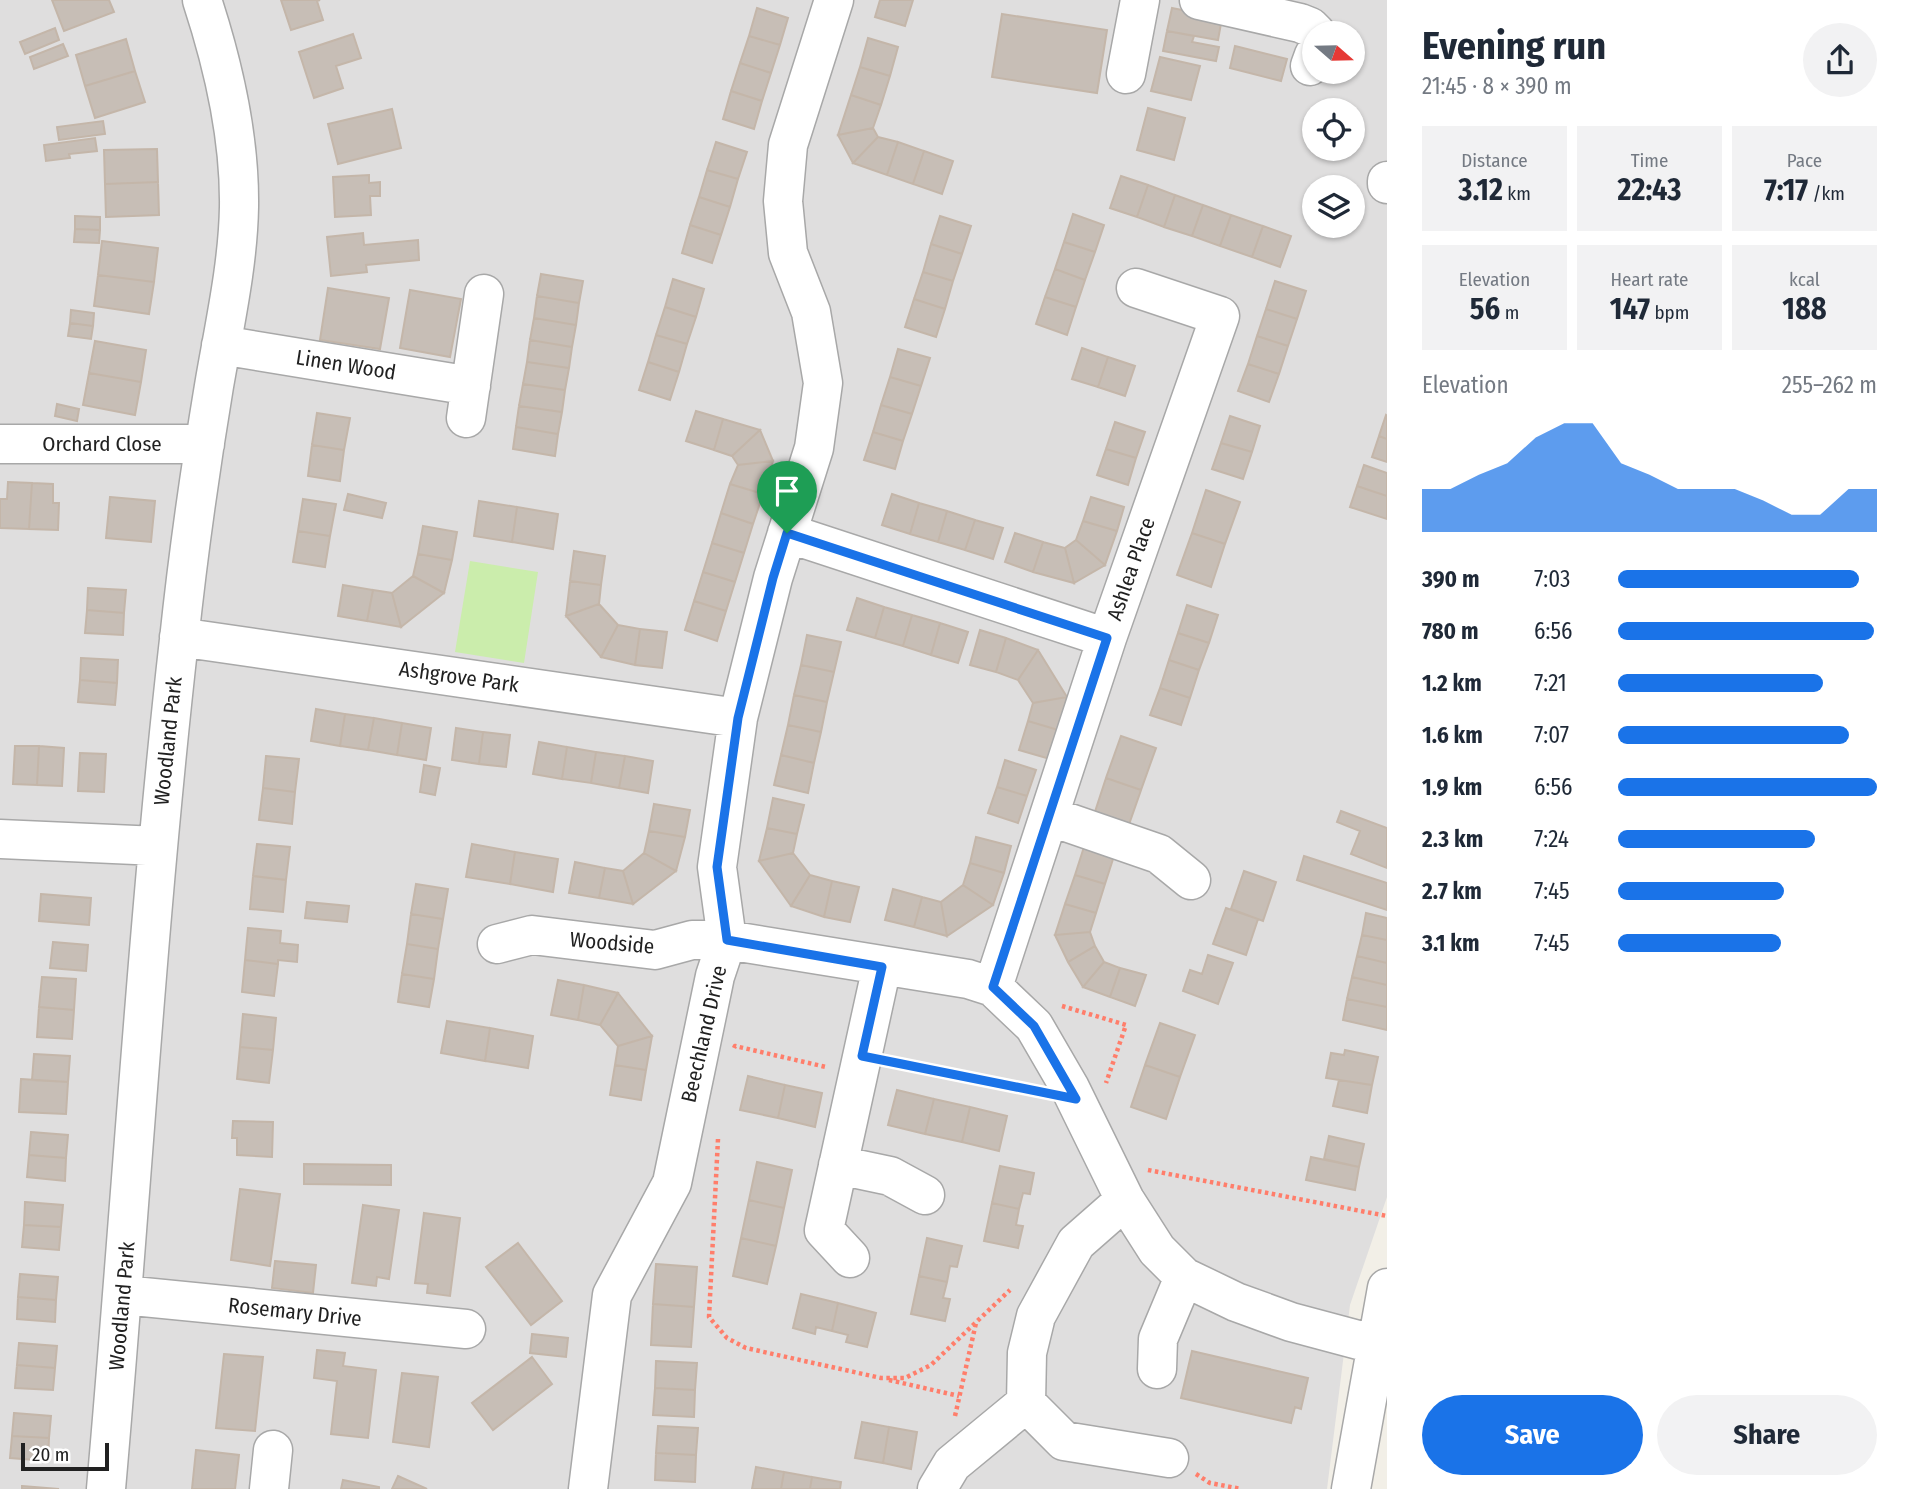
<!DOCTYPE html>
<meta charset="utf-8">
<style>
body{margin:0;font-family:"Fira Sans Condensed",sans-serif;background:#f2f2f3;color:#1f2937;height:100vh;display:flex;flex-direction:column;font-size:26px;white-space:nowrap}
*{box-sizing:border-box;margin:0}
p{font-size:23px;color:#747a83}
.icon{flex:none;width:38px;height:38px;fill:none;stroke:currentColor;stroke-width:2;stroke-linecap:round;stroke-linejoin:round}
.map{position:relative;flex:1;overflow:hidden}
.sheet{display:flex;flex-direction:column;background:#fff;width:525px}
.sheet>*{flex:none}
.needle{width:46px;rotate:110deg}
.controls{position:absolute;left:1302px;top:21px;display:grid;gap:14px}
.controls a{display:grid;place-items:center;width:63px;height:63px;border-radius:50%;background:#fff;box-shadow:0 2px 5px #0004;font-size:35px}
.scale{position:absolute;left:21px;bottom:18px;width:88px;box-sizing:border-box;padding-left:7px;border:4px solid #212121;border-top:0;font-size:19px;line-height:24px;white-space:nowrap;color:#212121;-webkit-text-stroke:5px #fff;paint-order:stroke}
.pin{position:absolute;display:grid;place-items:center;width:60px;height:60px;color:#fff;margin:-72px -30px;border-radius:50% 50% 50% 0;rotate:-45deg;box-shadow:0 0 7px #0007}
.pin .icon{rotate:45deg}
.round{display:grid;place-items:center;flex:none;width:74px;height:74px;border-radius:37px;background:#f2f2f3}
.summary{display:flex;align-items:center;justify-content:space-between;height:119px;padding:0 35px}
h1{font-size:38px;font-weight:700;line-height:52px}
.metrics{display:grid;grid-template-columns:repeat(3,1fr);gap:10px;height:119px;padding:7px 35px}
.metrics div{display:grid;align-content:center;border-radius:0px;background:#f2f2f3;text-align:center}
.metrics b{font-size:30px;font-weight:700}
.metrics small{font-size:19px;font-weight:400}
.metrics p{font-size:19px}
.chart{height:196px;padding:14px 35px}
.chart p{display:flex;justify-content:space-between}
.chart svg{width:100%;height:126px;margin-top:7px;fill:#1a73e8;opacity:.7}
.cta{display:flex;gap:14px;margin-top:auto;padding:14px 35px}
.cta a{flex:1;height:80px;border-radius:42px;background:#1a73e8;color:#fff;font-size:28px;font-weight:700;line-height:80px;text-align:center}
.cta a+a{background:#f2f2f3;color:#1f2937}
ul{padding:0 35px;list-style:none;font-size:23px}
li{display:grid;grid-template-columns:112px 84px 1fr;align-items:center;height:52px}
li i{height:18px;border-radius:9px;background:#1a73e8}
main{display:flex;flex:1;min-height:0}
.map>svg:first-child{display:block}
.residential{fill:#dfdede;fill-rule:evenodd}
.grass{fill:#cbedac}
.building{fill:#c7beb6;stroke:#c4b6a9;stroke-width:2}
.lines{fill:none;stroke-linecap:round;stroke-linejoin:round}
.minor-casing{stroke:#a8a8a8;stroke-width:41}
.path{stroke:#ff7e6b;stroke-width:4.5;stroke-dasharray:3.5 3.5;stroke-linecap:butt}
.minor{stroke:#fff;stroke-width:38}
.route-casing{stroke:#fff;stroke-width:14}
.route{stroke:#1a73e8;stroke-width:9}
.labels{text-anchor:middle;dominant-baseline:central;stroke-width:7;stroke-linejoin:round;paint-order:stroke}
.street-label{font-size:21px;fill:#212121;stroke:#fff}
</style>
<main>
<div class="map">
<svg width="1387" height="1489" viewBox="0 0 1387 1489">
<rect width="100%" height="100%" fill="#f2efe7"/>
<!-- residential -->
<path class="residential" d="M0,0H1387V1197L1350,1305L1327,1489H0ZM1314,33H1353V72H1314ZM1314,110H1353V149H1314ZM1314,187H1353V226H1314Z"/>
<!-- grass -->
<path class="grass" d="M470,561L538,572L524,663L455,652Z"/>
<!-- building -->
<path class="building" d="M52,0H109L114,12L64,31Z
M281,0H320L317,1L323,20L291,30Z
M880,0H913L905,26L875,17Z
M757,8L788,18L780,45L749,36Z
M1172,8L1222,18L1218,40L1167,31Z
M1002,14L1107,30L1097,93L992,77Z
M55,28L59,40L25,54L20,42Z
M1167,31L1194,36L1192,42L1219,47L1216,61L1163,51Z
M353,34L361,58L336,66L343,88L314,98L299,52Z
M749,36L780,45L771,73L740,63Z
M868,38L898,47L890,76L860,67Z
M126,39L135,71L85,86L76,55Z
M63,44L68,56L34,69L30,57Z
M1235,46L1287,59L1281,81L1230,68Z
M1160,57L1200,66L1191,100L1151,91Z
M740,63L771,73L762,101L731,91Z
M860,67L890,76L881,105L851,95Z
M135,71L145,102L95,118L85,86Z
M731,91L762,101L754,129L723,119Z
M851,95L881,105L873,128L838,135Z
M1148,108L1185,118L1174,160L1137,150Z
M392,109L401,148L338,164L328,124Z
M103,121L105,134L59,140L57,127Z
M873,128L878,137L853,163L838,135Z
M878,137L898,142L887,175L853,163Z
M95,138L97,151L69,154L70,158L46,161L44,145Z
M716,142L747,152L738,179L707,170Z
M898,142L924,151L913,184L887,175Z
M157,149L158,182L105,184L104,150Z
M924,151L953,161L942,194L913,184Z
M707,170L738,179L730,207L699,197Z
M369,175V183L380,182V196H370L371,215L335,217L333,177Z
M1121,176L1148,185L1137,217L1110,208Z
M158,182L159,215L106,217L105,184Z
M1148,185L1175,195L1164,227L1137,217Z
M1175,195L1203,205L1192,236L1164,227Z
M699,197L730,207L721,235L690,225Z
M1203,205L1231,215L1220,246L1192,236Z
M1073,214L1104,225L1095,252L1064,242Z
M1231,215L1263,226L1252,257L1220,246Z
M75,216L100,217V230L75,229Z
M940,216L971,226L962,254L931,244Z
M690,225L721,235L712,263L682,253Z
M1263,226L1291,236L1280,267L1252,257Z
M75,229L100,230L99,243L74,242Z
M363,233L364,245L418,240L419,260L366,265L367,272L331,276L327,237Z
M102,241L158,248L154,282L98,275Z
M1064,242L1095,252L1085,280L1055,269Z
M931,244L962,254L953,281L923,272Z
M1055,269L1085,280L1076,307L1045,297Z
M923,272L953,281L945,309L914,299Z
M541,274L583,281L579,303L537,296Z
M98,275L154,282L149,314L94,306Z
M673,279L704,289L696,317L665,307Z
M1275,281L1306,291L1297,319L1266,309Z
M328,288L389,298L380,349L320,340Z
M410,290L461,299L450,357L400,348Z
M537,296L579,303L576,325L534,318Z
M1045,297L1076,307L1067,335L1036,324Z
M914,299L945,309L936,337L905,327Z
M665,307L696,317L687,344L656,335Z
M1266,309L1297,319L1288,346L1257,336Z
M71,310L94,313L93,326L70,323Z
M534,318L576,325L572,347L530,340Z
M70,323L93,326L91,339L68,336Z
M656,335L687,344L679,372L648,362Z
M1257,336L1288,346L1279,374L1248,364Z
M530,340L572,347L569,368L527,362Z
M95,341L146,350L141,382L89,373Z
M1082,348L1108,357L1098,387L1072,379Z
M898,349L930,358L921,386L890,377Z
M1108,357L1135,366L1125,396L1098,387Z
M527,362L569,368L565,390L523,384Z
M648,362L679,372L670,400L639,390Z
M1248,364L1279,374L1269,402L1238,391Z
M89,373L141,382L135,415L83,405Z
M890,377L921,386L912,414L881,405Z
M523,384L565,390L562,412L519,406Z
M57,404L79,409L77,421L55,416Z
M881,405L912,414L903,441L873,432Z
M519,406L562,412L558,434L516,427Z
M696,411L723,419L714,450L686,441Z
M317,413L350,418L344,450L312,445Z
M1386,415L1387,416V439L1379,436Z
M1230,416L1260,426L1252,452L1221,443Z
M723,419L760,430L732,456L714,450Z
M1115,422L1145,432L1136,458L1106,449Z
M516,427L558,434L555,456L513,449Z
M760,430L773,461L738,465L732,456Z
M873,432L903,441L895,469L864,460Z
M1379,436L1387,439V462L1372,457Z
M1221,443L1252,452L1243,479L1212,469Z
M312,445L344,450L340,481L308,476Z
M1106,449L1136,458L1128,485L1097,475Z
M773,461L763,494L730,484L738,465Z
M1364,465L1387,473V496L1357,486Z
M8,482L32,483L29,529L0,528V499H7Z
M32,483L53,484V503H59L58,530L29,529Z
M730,484L763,494L753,524L721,513Z
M1357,486L1387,496V519L1350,507Z
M1206,490L1240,502L1225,544L1192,533Z
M348,494L386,503L382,518L344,510Z
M892,494L919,503L910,534L882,525Z
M110,497L155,501L151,542L106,538Z
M1091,497L1124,507L1117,531L1083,521Z
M303,499L336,504L330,536L298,531Z
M479,501L517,507L512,542L474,536Z
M919,503L947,511L938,542L910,534Z
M517,507L558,514L553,549L512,542Z
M947,511L975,520L965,550L938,542Z
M721,513L753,524L744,553L712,543Z
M975,520L1003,528L993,559L965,550Z
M1083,521L1117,531L1105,565L1076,540Z
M423,526L457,532L452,560L418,554Z
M298,531L330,536L325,567L293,562Z
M1015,533L1043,542L1033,572L1005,562Z
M1192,533L1225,544L1211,587L1177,575Z
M1076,540L1105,565L1074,583L1065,548Z
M1043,542L1065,548L1074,583L1033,572Z
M712,543L744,553L735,582L703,572Z
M574,551L605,556L601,585L570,581Z
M418,554L452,560L444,593L413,576Z
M703,572L735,582L726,611L694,601Z
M413,576L444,593L401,627L392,593Z
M570,581L601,585L599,604L566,616Z
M343,585L373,590L367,621L338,616Z
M88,588L126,590L124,613L87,610Z
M373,590L392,593L401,627L367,621Z
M857,598L884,607L875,638L847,630Z
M694,601L726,611L717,641L685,630Z
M599,604L618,625L601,657L566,616Z
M1187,605L1218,615L1209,643L1178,633Z
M884,607L912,615L903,646L875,638Z
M87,610L124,613L123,635L85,633Z
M912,615L940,623L931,655L903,646Z
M940,623L968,632L958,663L931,655Z
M618,625L640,629L635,665L601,657Z
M640,629L667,632L662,668L635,665Z
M980,630L1006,638L996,672L970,665Z
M1178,633L1209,643L1199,670L1169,660Z
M807,635L841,642L834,672L801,665Z
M1006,638L1038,650L1018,680L996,672Z
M1038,650L1067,697L1033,703L1018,680Z
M81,658L118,660L117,683L80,680Z
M1169,660L1199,670L1190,698L1160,688Z
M801,665L834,672L827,702L794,695Z
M80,680L117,683L115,705L78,702Z
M1160,688L1190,698L1181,725L1150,715Z
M794,695L827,702L821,732L788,725Z
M1067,697L1058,730L1028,721L1033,703Z
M316,709L345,714L340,746L311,741Z
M345,714L374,718L368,750L340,746Z
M374,718L402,723L397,755L368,750Z
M1028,721L1058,730L1050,759L1019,750Z
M402,723L431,728L426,760L397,755Z
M788,725L821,732L814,763L781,755Z
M456,728L483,732L479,764L452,760Z
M483,732L510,735L506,767L479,764Z
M1121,736L1156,748L1141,790L1106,778Z
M539,742L567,747L562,779L533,774Z
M15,746H39L37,785L13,784Z
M39,746L64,748L62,786L37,785Z
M567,747L596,752L591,783L562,779Z
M596,752L625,756L619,788L591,783Z
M80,753L106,754L104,792L78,791Z
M781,755L814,763L808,793L774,785Z
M266,756L299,759L295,792L263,788Z
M625,756L653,761L648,793L619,788Z
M1005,760L1036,770L1027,796L997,787Z
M424,765L440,768L435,795L420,792Z
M1106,778L1141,790L1126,833L1092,821Z
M997,787L1027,796L1018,823L988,813Z
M263,788L295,792L292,824L259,820Z
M773,798L804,805L797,834L767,828Z
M654,804L690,810L685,837L649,831Z
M1341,811L1387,828V868L1351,854L1360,831L1337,822Z
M767,828L797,834L793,853L759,861Z
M649,831L685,837L676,871L644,853Z
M976,837L1011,846L1004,873L970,863Z
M257,844L290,847L286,880L253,876Z
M472,844L515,852L510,884L466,877Z
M1084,847L1114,856L1105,884L1075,875Z
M515,852L558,859L553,892L510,884Z
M644,853L676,871L633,904L623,871Z
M793,853L810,875L791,906L759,861Z
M1304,856L1387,883V910L1297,880Z
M575,862L605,868L599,898L569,893Z
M970,863L1004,873L993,905L963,885Z
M605,868L623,871L633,904L599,898Z
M1244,871L1276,882L1263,921L1231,909Z
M810,875L832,881L824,917L791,906Z
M1075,875L1105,884L1096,913L1065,904Z
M253,876L286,880L283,912L250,909Z
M832,881L859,887L850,922L824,917Z
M416,884L448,889L443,919L411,914Z
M963,885L993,905L947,936L941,902Z
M893,889L922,897L914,927L885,920Z
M41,894L91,898L89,925L39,921Z
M922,897L941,902L947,936L914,927Z
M307,902L349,906L347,922L305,918Z
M1065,904L1096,913L1090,932L1055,935Z
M1226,908L1258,919L1246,955L1213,944Z
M1366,913L1387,918V940L1362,935Z
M411,914L443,919L438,949L407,944Z
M248,928L281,931L280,943L298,945L297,962L278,960V964L245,960Z
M1090,932L1095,946L1068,962L1055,935Z
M1362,935L1387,940V963L1357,956Z
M53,942L88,945L86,971L50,968Z
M407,944L438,949L434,979L402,974Z
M1095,946L1104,962L1083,987L1068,962Z
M1208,955L1233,963L1218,1004L1183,991L1190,970L1202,974Z
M1357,956L1387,963V985L1352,977Z
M245,960L278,964L274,996L242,992Z
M1104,962L1120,968L1110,997L1083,987Z
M1120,968L1146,975L1135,1006L1110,997Z
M402,974L434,979L429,1007L398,1002Z
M42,977L76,979L74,1010L39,1007Z
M1352,977L1387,985V1007L1347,999Z
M558,980L584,985L578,1020L551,1015Z
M584,985L618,993L600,1025L578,1020Z
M618,993L652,1036L618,1046L600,1025Z
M1347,999L1387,1007V1030L1343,1020Z
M39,1007L74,1010L72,1039L37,1037Z
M243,1014L276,1018L273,1050L240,1047Z
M447,1021L490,1028L485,1061L441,1053Z
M1160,1023L1195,1035L1180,1077L1145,1065Z
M490,1028L533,1036L528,1068L485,1061Z
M652,1036L646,1070L615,1065L618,1046Z
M240,1047L273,1050L269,1083L237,1079Z
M1345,1050L1378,1057L1372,1085L1326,1078L1331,1053L1344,1055Z
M34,1054L70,1056L68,1082L32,1080Z
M615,1065L646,1070L641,1100L610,1095Z
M1145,1065L1180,1077L1166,1119L1131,1107Z
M748,1076L785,1085L778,1118L740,1110Z
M21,1079L68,1082L66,1114L19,1112Z
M1339,1080L1372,1085L1367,1113L1333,1106Z
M785,1085L822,1093L815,1127L778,1118Z
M897,1090L934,1099L925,1134L888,1125Z
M934,1099L970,1107L962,1142L925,1134Z
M970,1107L1007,1116L999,1151L962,1142Z
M233,1121L273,1122L272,1157L237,1155V1138H232Z
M31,1132L68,1135L66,1158L29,1155Z
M1329,1136L1364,1144L1359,1167L1324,1159Z
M29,1155L66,1158L65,1181L27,1177Z
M1311,1157L1359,1167L1355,1190L1306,1180Z
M757,1162L792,1170L784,1208L749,1200Z
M304,1164L391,1165V1185L304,1184Z
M1000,1166L1034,1173L1030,1194L1023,1193L1019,1209L992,1203Z
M240,1189L280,1194L270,1266L231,1260Z
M749,1200L784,1208L776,1246L741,1238Z
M25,1202L63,1205L61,1227L24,1225Z
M992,1203L1019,1209L1016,1225L1023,1226L1018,1248L984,1241Z
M363,1205L399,1210L389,1279L377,1277L376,1286L352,1283Z
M424,1213L460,1218L450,1296L427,1293L428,1284L415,1283Z
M24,1225L61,1227L59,1250L22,1247Z
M741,1238L776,1246L767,1284L733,1276Z
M927,1238L962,1246L957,1267L950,1266L947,1282L919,1276Z
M518,1243L562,1301L531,1325L486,1267Z
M275,1261L316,1265L313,1293L272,1288Z
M656,1264L697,1267L694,1307L653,1304Z
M20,1274L58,1277L56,1300L18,1297Z
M919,1276L947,1282L943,1298L950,1299L945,1321L911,1314Z
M801,1294L838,1303L832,1331L816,1327L815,1334L793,1328Z
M18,1297L56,1300L55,1322L17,1319Z
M838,1303L876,1313L867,1347L846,1342L848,1335L832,1331Z
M653,1304L694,1307L691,1347L651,1345Z
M532,1334L568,1338L566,1357L530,1353Z
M19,1343L57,1346L55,1368L17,1365Z
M317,1350L345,1353L343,1366L376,1370L368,1438L331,1434L337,1381L314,1378Z
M1192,1351L1308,1378L1301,1409L1295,1407L1291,1423L1181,1398Z
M224,1354L263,1357L255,1431L216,1428Z
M532,1357L552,1384L493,1430L472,1403Z
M656,1361L697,1363L695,1390L655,1388Z
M17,1365L55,1368L53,1390L15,1388Z
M402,1373L438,1377L429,1447L393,1442Z
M655,1388L695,1390L694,1417L653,1415Z
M14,1413L51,1416L49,1438L12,1436Z
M862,1422L889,1427L883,1463L855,1458Z
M658,1426L698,1428L696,1455L656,1453Z
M889,1427L917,1432L911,1469L883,1463Z
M12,1436L49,1438L48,1461L10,1458Z
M196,1450L239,1455L235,1489H192Z
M656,1453L696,1455L695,1482L655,1480Z
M756,1467L784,1472L781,1489H752Z
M784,1472L812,1477L810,1489H781Z
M398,1476L427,1489H392Z
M812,1477L841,1482L840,1489H810Z
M343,1480L379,1487V1489H341Z
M22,1486L59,1489H22Z"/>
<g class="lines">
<defs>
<path id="minor" d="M1199,0L1300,23L1310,27L1316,33
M1310,66L1314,55
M1126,74L1140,0
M1387,181V184
M221,345L471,386
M466,418L484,294
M0,444H205
M787,533L1107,638
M179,637L738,718
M1049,816L1159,854L1191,880
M0,839L158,846
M497,944L532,935L655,950L692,940H727L968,979L993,987L1034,1026L1070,1088L1125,1200L1157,1250L1184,1277L1236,1302L1291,1322L1377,1345
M993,987L1107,638L1220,316L1136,288
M838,1165L890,1176L925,1195
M1125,1200L1076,1243L1036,1316L1027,1353L1026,1403L1064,1441L1169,1458
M850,1258L824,1230L882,966
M123,1295L466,1329
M1157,1369L1158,1339L1184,1277
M106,1489C131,1206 147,922 179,640C188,555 200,470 214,386C224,327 238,266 239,207C240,136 224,67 202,0
M269,1489L273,1450
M588,1489L612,1295L672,1183L715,976L727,940L717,867L738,718L773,578L814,448L823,383L811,312L788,253L783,201L788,145L834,0
M937,1489L952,1464L1026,1403
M1351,1489L1387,1288"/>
</defs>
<!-- minor casing -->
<use href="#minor" class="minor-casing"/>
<!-- path -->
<path class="path" d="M1062,1006L1126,1025L1106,1083
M734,1048L735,1046L826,1067
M894,1062L1033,1091
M718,1139L709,1317L727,1338L746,1348L881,1378H905L931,1365L1010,1290
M1148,1170L1387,1216
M889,1380L959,1396
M955,1416L976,1323
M1196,1474L1210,1483L1241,1489"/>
<!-- minor -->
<use href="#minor" class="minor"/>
</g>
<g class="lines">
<defs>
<path id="route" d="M787,533L1107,638L993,987L1034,1026L1076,1099L862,1056L882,967L727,940L717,867L738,718L773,578Z"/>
</defs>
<!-- route casing -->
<use href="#route" class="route-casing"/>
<!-- route -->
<use href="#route" class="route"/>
</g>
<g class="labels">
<!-- street labels -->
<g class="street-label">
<text transform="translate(346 365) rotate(9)">Linen Wood</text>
<text x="102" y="444">Orchard Close</text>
<text transform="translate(1131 569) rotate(-71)">Ashlea Place</text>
<text transform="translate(459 677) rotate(8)">Ashgrove Park</text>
<text transform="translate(168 741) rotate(-84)">Woodland Park</text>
<text transform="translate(612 943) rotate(5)">Woodside</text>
<text transform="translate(704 1034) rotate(-77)">Beechland Drive</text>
<text transform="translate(122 1306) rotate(-85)">Woodland Park</text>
<text transform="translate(295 1312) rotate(6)">Rosemary Drive</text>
</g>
</g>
</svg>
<div class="controls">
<a><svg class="needle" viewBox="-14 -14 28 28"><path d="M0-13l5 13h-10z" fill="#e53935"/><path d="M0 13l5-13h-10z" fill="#747a83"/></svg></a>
<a><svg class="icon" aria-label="locate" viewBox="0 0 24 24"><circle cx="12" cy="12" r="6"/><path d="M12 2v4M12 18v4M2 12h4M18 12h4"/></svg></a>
<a><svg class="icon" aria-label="layers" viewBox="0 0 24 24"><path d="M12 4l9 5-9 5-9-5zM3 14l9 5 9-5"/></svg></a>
</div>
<div class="scale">20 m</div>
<div class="pin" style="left:787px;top:533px;background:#1e9e55"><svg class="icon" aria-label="arrive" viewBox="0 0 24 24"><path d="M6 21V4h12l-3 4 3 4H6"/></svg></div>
</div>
<section class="sheet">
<div class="summary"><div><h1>Evening run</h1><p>21:45 · 8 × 390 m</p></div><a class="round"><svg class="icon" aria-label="share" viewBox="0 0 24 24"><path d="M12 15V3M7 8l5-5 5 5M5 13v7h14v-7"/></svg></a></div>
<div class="metrics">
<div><p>Distance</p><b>3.12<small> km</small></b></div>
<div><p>Time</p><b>22:43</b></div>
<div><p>Pace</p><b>7:17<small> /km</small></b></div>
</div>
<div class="metrics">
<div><p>Elevation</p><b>56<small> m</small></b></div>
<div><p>Heart rate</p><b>147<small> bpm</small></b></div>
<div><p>kcal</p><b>188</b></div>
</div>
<div class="chart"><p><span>Elevation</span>255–262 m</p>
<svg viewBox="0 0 160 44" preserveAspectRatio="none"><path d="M0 44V29L10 29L20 24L30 20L40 11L50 6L60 6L70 20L80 24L90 29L100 29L110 29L120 33L130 38L140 38L150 29L160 29V44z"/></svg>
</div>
<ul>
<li><b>390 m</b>7:03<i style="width:93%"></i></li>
<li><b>780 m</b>6:56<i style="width:99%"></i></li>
<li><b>1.2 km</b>7:21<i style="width:79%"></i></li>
<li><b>1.6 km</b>7:07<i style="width:89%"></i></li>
<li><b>1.9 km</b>6:56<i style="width:100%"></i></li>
<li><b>2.3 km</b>7:24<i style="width:76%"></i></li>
<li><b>2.7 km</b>7:45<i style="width:64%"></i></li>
<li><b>3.1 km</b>7:45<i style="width:63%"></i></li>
</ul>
<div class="cta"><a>Save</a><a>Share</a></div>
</section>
</main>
